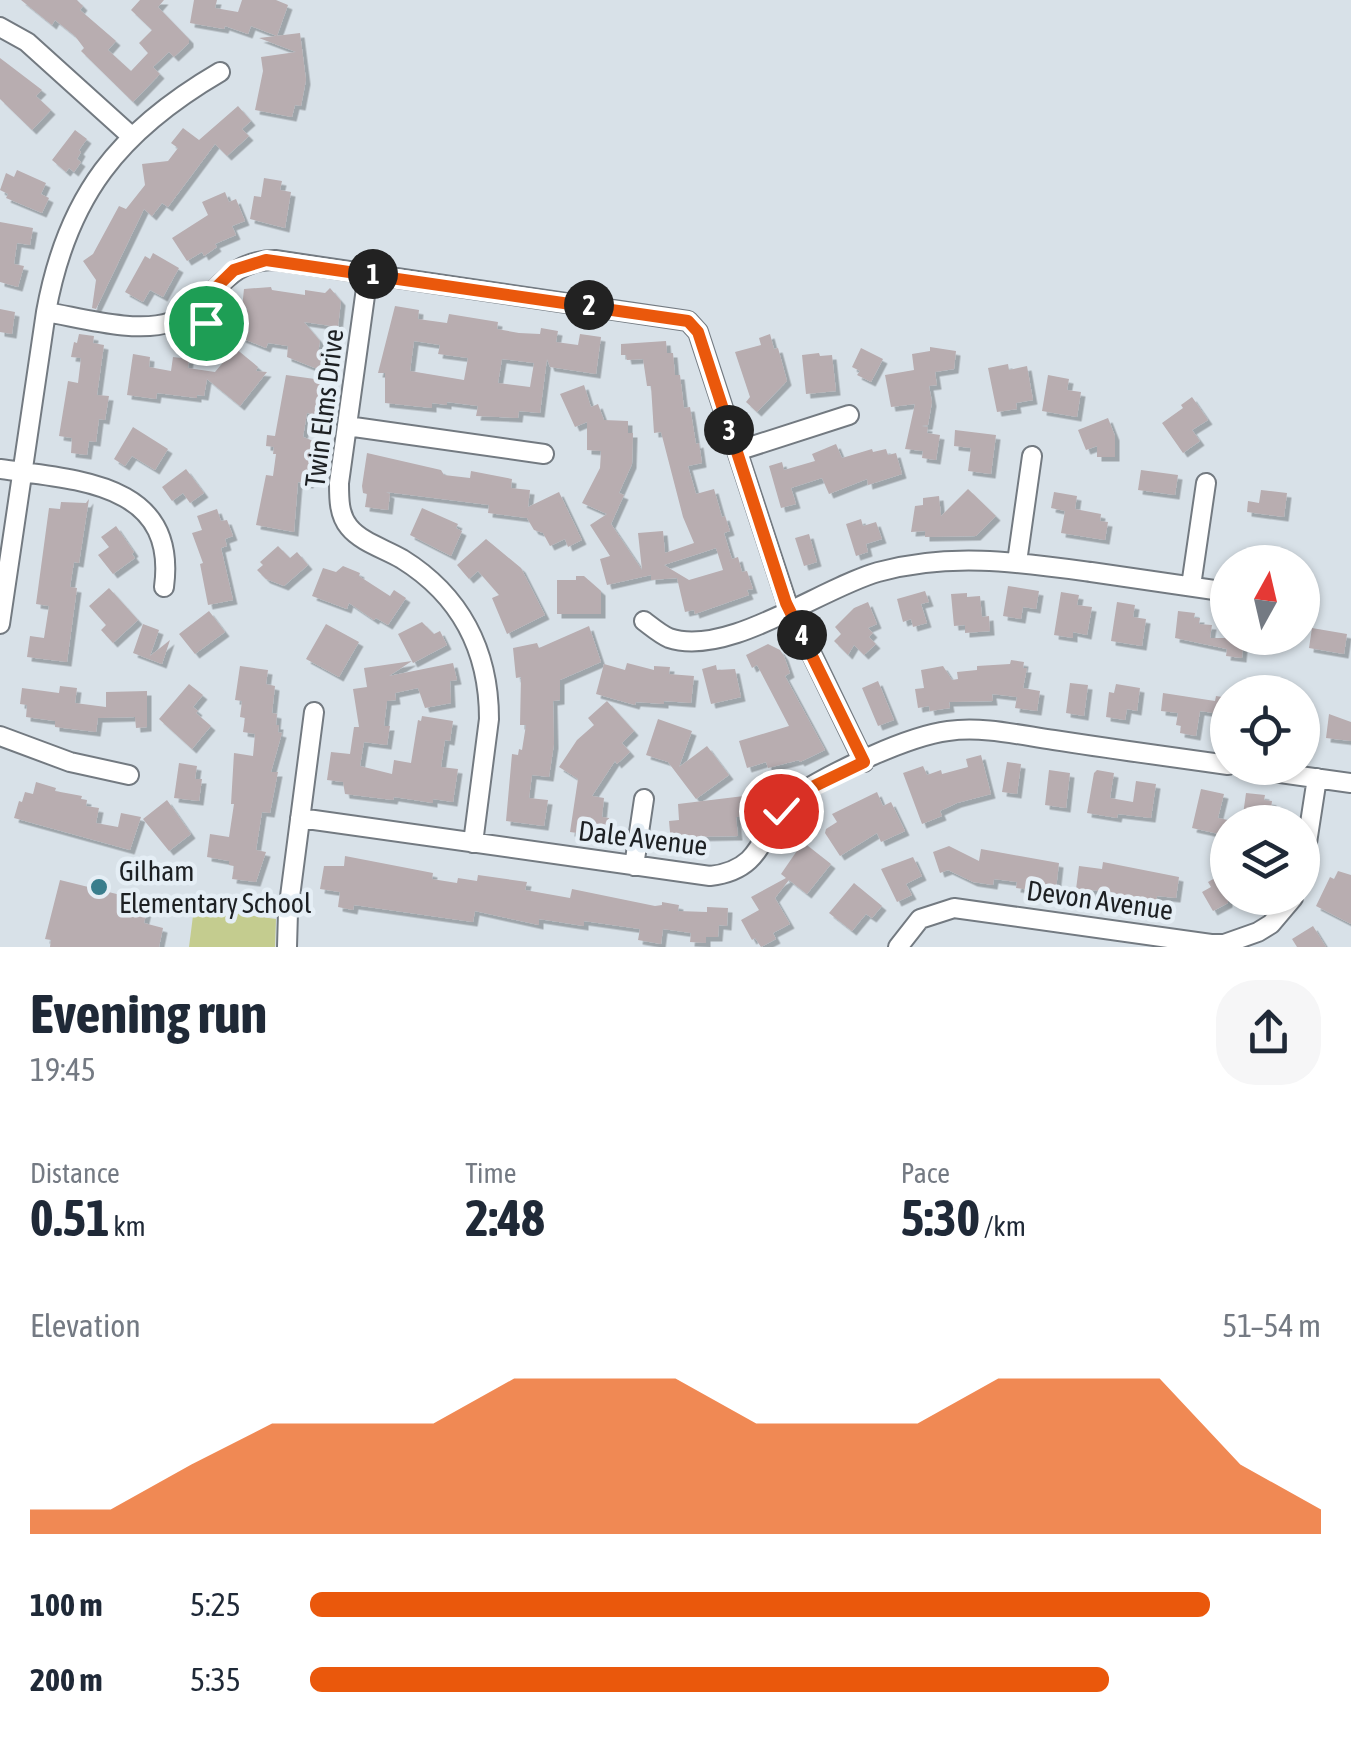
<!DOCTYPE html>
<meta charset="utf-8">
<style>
body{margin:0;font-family:"Asap Condensed",sans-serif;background:#f6f6f7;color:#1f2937;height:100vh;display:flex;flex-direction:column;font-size:38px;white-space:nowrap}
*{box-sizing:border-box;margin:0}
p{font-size:32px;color:#747a83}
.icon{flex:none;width:55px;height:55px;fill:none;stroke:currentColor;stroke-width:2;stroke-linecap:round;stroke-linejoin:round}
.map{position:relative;height:947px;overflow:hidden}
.drawer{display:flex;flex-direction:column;background:#fff;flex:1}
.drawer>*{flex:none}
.needle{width:65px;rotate:8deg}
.controls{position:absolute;left:1210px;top:545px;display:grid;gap:20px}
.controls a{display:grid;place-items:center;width:110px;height:110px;border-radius:50%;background:#fff;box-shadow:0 2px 8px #0004;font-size:50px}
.pin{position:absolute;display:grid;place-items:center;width:85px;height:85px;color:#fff;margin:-42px;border:5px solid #fff;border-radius:50%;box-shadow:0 2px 10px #0007}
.km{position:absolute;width:50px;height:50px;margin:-25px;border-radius:50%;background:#222;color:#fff;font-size:28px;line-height:50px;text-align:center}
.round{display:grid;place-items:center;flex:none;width:105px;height:105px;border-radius:40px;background:#f6f6f7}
.head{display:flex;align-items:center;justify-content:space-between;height:170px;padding:0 30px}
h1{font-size:55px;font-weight:700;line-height:75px}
.metrics{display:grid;grid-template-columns:repeat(3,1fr);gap:15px;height:170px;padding:10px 30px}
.metrics div{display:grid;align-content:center}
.metrics b{font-size:50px;font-weight:700}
.metrics small{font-size:28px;font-weight:400}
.metrics p{font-size:28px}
.chart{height:280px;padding:20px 30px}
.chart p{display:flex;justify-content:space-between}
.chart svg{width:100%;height:180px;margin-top:10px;fill:#ea580c;opacity:.7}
ul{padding:0 30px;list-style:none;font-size:32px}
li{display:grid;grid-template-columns:160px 120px 1fr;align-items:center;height:75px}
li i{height:25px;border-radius:12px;background:#ea580c}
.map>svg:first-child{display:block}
.green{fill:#c4cc8f}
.building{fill:#b8adb0;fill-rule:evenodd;filter:url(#shadow)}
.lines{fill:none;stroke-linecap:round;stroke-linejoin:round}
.street-casing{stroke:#737a81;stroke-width:22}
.street{stroke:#fff;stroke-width:18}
.route-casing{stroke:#fff;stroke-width:20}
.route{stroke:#ea580c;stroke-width:12}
.poi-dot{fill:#3a7e8d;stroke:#e5eef5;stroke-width:4}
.labels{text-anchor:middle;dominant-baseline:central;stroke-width:9;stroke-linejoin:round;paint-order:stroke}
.street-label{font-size:28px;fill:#1d2023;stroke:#e5eef5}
.poi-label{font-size:28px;fill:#1d2023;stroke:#e5eef5;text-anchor:start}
</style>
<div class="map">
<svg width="1351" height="947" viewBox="0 0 1351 947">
<defs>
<filter id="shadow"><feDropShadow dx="4.5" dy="4.5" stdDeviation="0" flood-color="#0004"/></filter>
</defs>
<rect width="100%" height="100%" fill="#d8e1e8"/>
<!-- green -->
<path class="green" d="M194,908L276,919L275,947H189Z"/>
<!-- building -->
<path class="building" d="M21,0H77L83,6L80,10L116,41L108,50L131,71L148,53L139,43L152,30L131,10L140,0H164L158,7L189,39V43L174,57L169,52L153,67L160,74L133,102L81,51L84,48L75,36L55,20L52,25Z
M194,0H217L215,8L238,12L242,0H276L288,5L277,36L251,26L248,34L225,26L224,29L190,23Z
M300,33L306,80L301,106L295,105L292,117L255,110L263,71L261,57L296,52L259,38Z
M0,58L42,90L36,96L51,110L32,130L0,99Z
M238,106L251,121L242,129L249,136L227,156L215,144L168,207L162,203L152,216L144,209L96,309L92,308L96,280L83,261L93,254L119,206L126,209L145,185L142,164L168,161L178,148L171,143L183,128L199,140Z
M75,130L87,139L79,150L81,152L77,159L81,162L74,172L69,168L66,172L52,160Z
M17,170L46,183L41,194L49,198L42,213L6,198L8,194L0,190L6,173L14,177Z
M264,178L282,181L280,190L291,192L285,228L250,219L254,196L261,197Z
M225,192L229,202L236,199L245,221L232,226L236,235L215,244L217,247L204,256L202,252L187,261L172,238L208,215L202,202Z
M0,222L33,228L30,245L17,243L14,264L24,266L18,287L0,282Z
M153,253L179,268L163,297L150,290L143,302L125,292L145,256L150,259Z
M271,287L272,290L305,295V290L325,293L330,288L341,301L338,327L304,322L320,341L318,354L328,355L325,372L287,357L288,346L268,343L266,348L241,338L248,322L247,308H242L244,289Z
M395,306L419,310L418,319L447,323L449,314L498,322L497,329L519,333L540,334L541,328L558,331L556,342L578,345L580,334L601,337L596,374L550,367L547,359L540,413L519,411L518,418L476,416L478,406L447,402V405L432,403V408L385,403V373H378ZM414,341L440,345L438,354L468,358L464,380L410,371ZM502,359L534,363L530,387L498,383Z
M0,309L15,312L12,334L0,332Z
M79,334L94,336L93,343L104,345L97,395L109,396L105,420L99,419L96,442L89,441L87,455L71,453L72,438L59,436L68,381L78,383L81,358L71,357L74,342L77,343Z
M770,334L774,349L778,348L787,381L757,412L746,402L750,397L735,352L761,345L759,338Z
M666,341L667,353H673L675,375H680L684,408L690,407L696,444L699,443L702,463L688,466L696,494L714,489L722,517L725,516L730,531L724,533L732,559L738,557L742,572L747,571L753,589L747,590L749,595L695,614L694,610L685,612L677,578L651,580V575L607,585L600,559L610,556L590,525L607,514L582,503L600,468L601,451L587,450V422L575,427L560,394L584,385L591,407L598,404L604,420L628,421V433H633L632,464L619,493L624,495L611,524L642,570L638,533L663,531L665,553L694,543L683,517L661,432L654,433L651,386H647L643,359L627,360L626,355H621V344ZM716,548L723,570L689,580L664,565Z
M930,347L956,351L954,369L935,372L937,385L929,386L932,402L928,425L921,426L928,427L927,433L940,435L936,460L922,458L923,451L905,449L915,404L891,407L885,375L914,370L912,354L930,351Z
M235,348L258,367L256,371L267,372L240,406L207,379L204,396L197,395V398L157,393L156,399L127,395L133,354L150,357L149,367L171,371L173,357L189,359L188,368L215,372Z
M861,348L883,359L871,382L857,375L860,371L852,367Z
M819,353L820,356L832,355L836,391L806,394L802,355Z
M1008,364L1009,370L1027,366L1033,400L1016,403L1017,409L997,412L988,368Z
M286,375L322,380L319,398H323L321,415L307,413L303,437L316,442L309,484L298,482L294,532L256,525L266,475L273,476L276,454H273L274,447L266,446L267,435L275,436Z
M1048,375L1069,379L1067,390L1081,392L1077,417L1042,411Z
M1192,397L1208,420L1192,430L1200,441L1183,453L1162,423L1183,408L1181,405Z
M1108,418L1115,436V457H1097V446L1086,450L1078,430Z
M133,427L168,449L155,470L132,456L125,466L114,459Z
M955,430L996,435L991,474L968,471L971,448L954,446Z
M836,444L842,458L872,449L873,452L886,449L888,455L896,453L902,474L868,485L867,479L829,494L822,478L791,488L796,504L781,508L769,466L782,462L784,470L815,461L812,454Z
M367,453L441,470L444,475L470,478L471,471L512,479L511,488L530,490L528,507L559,492L582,540L568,547L565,539L550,546L543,533L534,530L527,518L488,513L489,505L386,492L390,494L388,510L365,507L367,494L363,493L362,486Z
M186,469L204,493L190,503L183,493L172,501L162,487Z
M1141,470L1178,475L1175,495L1138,490Z
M968,489L996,516L976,536L925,537V531L911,532L915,506L923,505V498L939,496L941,516Z
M1261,490L1287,493L1284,517L1247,512L1248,501L1259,503Z
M1054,492L1077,496L1075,509L1101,514L1100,521L1108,522L1105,540L1061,533L1065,511L1051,508Z
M89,499L79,563L74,562L70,587L77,588L67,662L27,657L30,636L44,638L49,606L36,604L49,508L60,509L61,502L86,503Z
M422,508L458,524L456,528L462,531L451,556L410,535Z
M217,509L221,521L227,520L233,536L225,539L227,546L221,548L233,600L208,605L200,564L203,563L192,533L202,530L197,516Z
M861,519L863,526L876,522L882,539L866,544L868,552L856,556L846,524Z
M116,526L134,552L132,554L135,558L113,574L98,555L109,547L101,537Z
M809,534L817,562L804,566L795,538Z
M486,539L521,568L545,615L507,634L492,598L499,595L478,571L469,579L457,565Z
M278,546L290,558L297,552L308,565L284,586L266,579L257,570L263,565L260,562Z
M343,566L360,573L359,576L390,596L394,590L406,598L388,625L376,618L374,620L349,603L347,609L312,596L323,568L336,572Z
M576,576H584L601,591V614H557V580H576Z
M1008,586L1039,591L1036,609L1023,607L1021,619L1003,616Z
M109,588L138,620L113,643L101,630L106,625L89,606Z
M925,591L929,602L921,604L927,623L913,627L911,619L903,622L897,599Z
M1061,592L1079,595L1077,605L1092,607L1087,635L1073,632V638L1054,635Z
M967,593V597L980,596L982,617L989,616L990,631L965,633V625L954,626L951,594Z
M868,602L877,624L868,628L873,633L869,637L876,644L864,655L854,645L848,655L834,641L841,634L835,627L854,608Z
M1117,602L1135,605L1133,617L1146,619L1142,646L1111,641Z
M209,611L225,632L195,654L179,634Z
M1178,611L1195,613L1194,618H1200L1199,624L1212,625L1210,638H1268L1266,650L1243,646L1242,658L1226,656L1227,649L1175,638Z
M422,622L434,634L440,631L447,645L413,663L398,634Z
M143,624L159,630L150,656L170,640L162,664L133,653Z
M326,624L359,642L339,677L306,659Z
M589,626L601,662L560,680V700L553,701L554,744L549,777L532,775L529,798L548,800L544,826L506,821L512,754L518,755L519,749L522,750L526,725H520L521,677L516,678L513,648L537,643L539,648Z
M1312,628L1347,634L1344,654L1309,648Z
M768,644L780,650L784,656L790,673L785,676L825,750L800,762L799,760L768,768L766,762L747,768L739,741L789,726L757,665L752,668L746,655Z
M1011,660L1024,662L1023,668H1027L1023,688L1040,691L1037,711L1015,708L1017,697L992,694L993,701L949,702L950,708L930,711L929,706L918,708L915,689L924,688L921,670L943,666L952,680L958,679L957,672L977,670V666L1010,664Z
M412,661L389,676L453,663L457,680L450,681L451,703L425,708L418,688L395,693L396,700L387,701L384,726H390L387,745L364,742L360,766L392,774L394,760L411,763L418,720L421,721L422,716L453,721L450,741L445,740L441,767L458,769L453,802L433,799V803L394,797L393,800L345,794L343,782L327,780L331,752L350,754L354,727H359L353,689L367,687L364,668Z
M627,663L654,670V666L670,667L669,674L694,676L691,703L664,701V704L636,702L635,705L596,694L604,664L625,670Z
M716,665L717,670L735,669L741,697L711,704L702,669Z
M240,666L268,670L266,684L275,686L272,713L277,714L276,725H279L278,732L282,733L271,772H278L270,813L262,812L256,850L266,852L256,882L232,879L234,866L229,865V861L207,857L210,834L229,837L234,804H231L234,753L253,756L255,734L243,732L245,718L240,717L242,701L235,700Z
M878,681L894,720L878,726L862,688Z
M1070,683L1088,685L1084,716L1066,713Z
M189,684L203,695L193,707L198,711L196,713L211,726L192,749L159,719Z
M1116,684L1140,688L1137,711L1127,709L1125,720L1106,717L1109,692L1114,693Z
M60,686L77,688L75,703L106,707V692L147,691V727L136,728L135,717L98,718L96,732L55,727V721L26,717L27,705L20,704L22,688L59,693Z
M1163,693L1215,701L1216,696L1228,698V715L1200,711L1196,736L1180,733L1181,726L1176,725L1178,713L1161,711Z
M607,701L634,731L622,743L630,752L617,764L615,761L592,796L604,798L602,817L609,818L606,837L570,832L578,779L559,767L577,740L594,725L588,718Z
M1329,714L1351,722V741L1326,738Z
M658,719L692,731L679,767L707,746L729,775L696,799L668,762L646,755Z
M981,755L991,794L957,803L940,811L942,816L922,824L903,773L923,766L927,775L941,770L942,774L968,767L966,759Z
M1007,762L1021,764L1017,794L1002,792Z
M179,763L197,766L195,779H202L199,801L174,798Z
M1049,770L1070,773L1066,808L1045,805Z
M1097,770L1114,773L1110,798L1133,802L1136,781L1156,784L1151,818L1118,814L1117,818L1087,813L1094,773Z
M36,782L56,788L55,791L82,796L81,799L87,800L86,806L99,808L96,823L118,827L121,813L141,817L130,850L14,818L19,801L22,802L25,792L33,794Z
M1201,789L1224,794L1218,818L1228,820V836L1192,828Z
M877,792L883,806L891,802L905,831L881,842L877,833L840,856L825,833L826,829L837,822L832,814Z
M1246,793L1265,795L1264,800L1272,801L1269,822H1242Z
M744,796L747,816L736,817L738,836L687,837L688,842L671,843L669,821L679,820L678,804Z
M167,800L191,834L169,851L143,819Z
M803,842L831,864L807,894L789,880L775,898L790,924L773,933L776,939L761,947L755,938L752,940L741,920L759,910L751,897L786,878L781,874Z
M949,846L979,861L981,849L1059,863L1056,889L1032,885L1031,890L1016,888L1017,882L994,879L993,885L973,882L948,870L940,873L933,852Z
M345,856L433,873L432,879L457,883L458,878L477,881L478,875L527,882L525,890L570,898L572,889L655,906L662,905V902L679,905L678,911L707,912V907L728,908L727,926L719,925L718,937H706V943L690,942L691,933L663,929L661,944L638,940L640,929L584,921V926L539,919V925L475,911L473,922L354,905L353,910L338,907L340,892L320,889L324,866H344Z
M913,857L922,876L906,884L912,895L897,902L881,869Z
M1103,862L1179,877L1176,898L1157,896L1155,909L1115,905L1116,893L1091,890L1090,899L1075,897L1079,866L1102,869Z
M1338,871L1351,875V924L1316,906L1330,877L1334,879Z
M1222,874L1228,884V903L1213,911L1202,892L1211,887L1208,882Z
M60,880L149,902L144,923L163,928L159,947H50L51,940L45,939Z
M854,883L882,906L872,918L866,914L852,931L829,913Z
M1313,926L1326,947H1297L1292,939Z"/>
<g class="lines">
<defs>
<path id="street" d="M0,27L27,42L130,135
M368,274L339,483C339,499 339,515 349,527C361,542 385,549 402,559C460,595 489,650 489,719L473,843
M46,312C82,318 137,334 171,322C216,307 220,260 275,260L688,321L698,332L787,603L864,762
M347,426L544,454
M737,451L849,415
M0,469C76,480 178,482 164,587
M1017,562L1032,456
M1191,586L1206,483
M644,621C652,627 660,634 669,638C727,658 821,588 878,572C950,552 1018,562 1091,572C1136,579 1182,585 1228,592
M0,624L46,312C67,196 119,131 220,72
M0,736L70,762L129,775
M1243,768L1351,783
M300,818L710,876C773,869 758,818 800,793C835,771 908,736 948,731C982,726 1019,735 1054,740C1112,749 1170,757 1228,765
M634,866L644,799
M1302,875L1317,778
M287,947L288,912L314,712
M898,947L920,919L954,908L1211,944H1224L1258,932L1271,924L1293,898"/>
</defs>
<!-- street casing -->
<use href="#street" class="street-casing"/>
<!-- street -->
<use href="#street" class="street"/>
</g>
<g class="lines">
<defs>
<path id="route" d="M206,323L193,310L234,270L266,260L688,321L698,332L786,603L864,762L800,793L781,811"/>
</defs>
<!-- route casing -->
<use href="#route" class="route-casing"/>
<!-- route -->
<use href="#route" class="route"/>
</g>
<!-- markers -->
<circle class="poi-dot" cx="99" cy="887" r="10"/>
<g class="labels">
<!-- street labels -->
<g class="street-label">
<text transform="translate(324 408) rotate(-83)">Twin Elms Drive</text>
<text transform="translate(643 838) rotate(7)">Dale Avenue</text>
<text transform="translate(1100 900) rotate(8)">Devon Avenue</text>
</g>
<!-- poi labels -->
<g class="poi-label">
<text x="119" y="871">Gilham<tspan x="119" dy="32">Elementary School</tspan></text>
</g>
</g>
</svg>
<div class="controls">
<a><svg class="needle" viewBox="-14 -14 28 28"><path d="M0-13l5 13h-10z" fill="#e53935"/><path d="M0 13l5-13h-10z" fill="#747a83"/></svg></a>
<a><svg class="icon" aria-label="locate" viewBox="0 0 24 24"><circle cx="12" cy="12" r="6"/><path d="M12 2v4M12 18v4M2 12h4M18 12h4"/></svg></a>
<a><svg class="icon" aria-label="layers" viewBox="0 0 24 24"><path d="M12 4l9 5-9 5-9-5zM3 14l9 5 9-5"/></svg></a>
</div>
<div class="pin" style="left:206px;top:323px;background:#1e9e55"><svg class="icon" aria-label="arrive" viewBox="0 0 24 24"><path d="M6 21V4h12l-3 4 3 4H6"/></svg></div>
<div class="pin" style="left:781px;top:811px;background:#d93025"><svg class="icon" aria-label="check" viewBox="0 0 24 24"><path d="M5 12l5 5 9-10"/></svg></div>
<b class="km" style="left:373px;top:274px">1</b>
<b class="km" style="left:589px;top:305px">2</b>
<b class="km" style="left:729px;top:430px">3</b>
<b class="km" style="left:802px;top:635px">4</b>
</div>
<section class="drawer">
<div class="head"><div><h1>Evening run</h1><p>19:45</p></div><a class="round"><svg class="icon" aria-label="share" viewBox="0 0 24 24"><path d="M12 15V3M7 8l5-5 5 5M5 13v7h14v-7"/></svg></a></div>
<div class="metrics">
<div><p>Distance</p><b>0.51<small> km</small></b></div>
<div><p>Time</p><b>2:48</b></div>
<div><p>Pace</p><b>5:30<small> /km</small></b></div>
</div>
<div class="chart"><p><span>Elevation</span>51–54 m</p>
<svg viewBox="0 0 160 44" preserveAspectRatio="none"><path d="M0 44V38L10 38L20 27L30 17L40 17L50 17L60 6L70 6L80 6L90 17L100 17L110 17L120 6L130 6L140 6L150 27L160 38V44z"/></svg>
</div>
<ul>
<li><b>100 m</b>5:25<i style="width:89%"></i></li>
<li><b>200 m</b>5:35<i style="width:79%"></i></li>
</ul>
</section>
